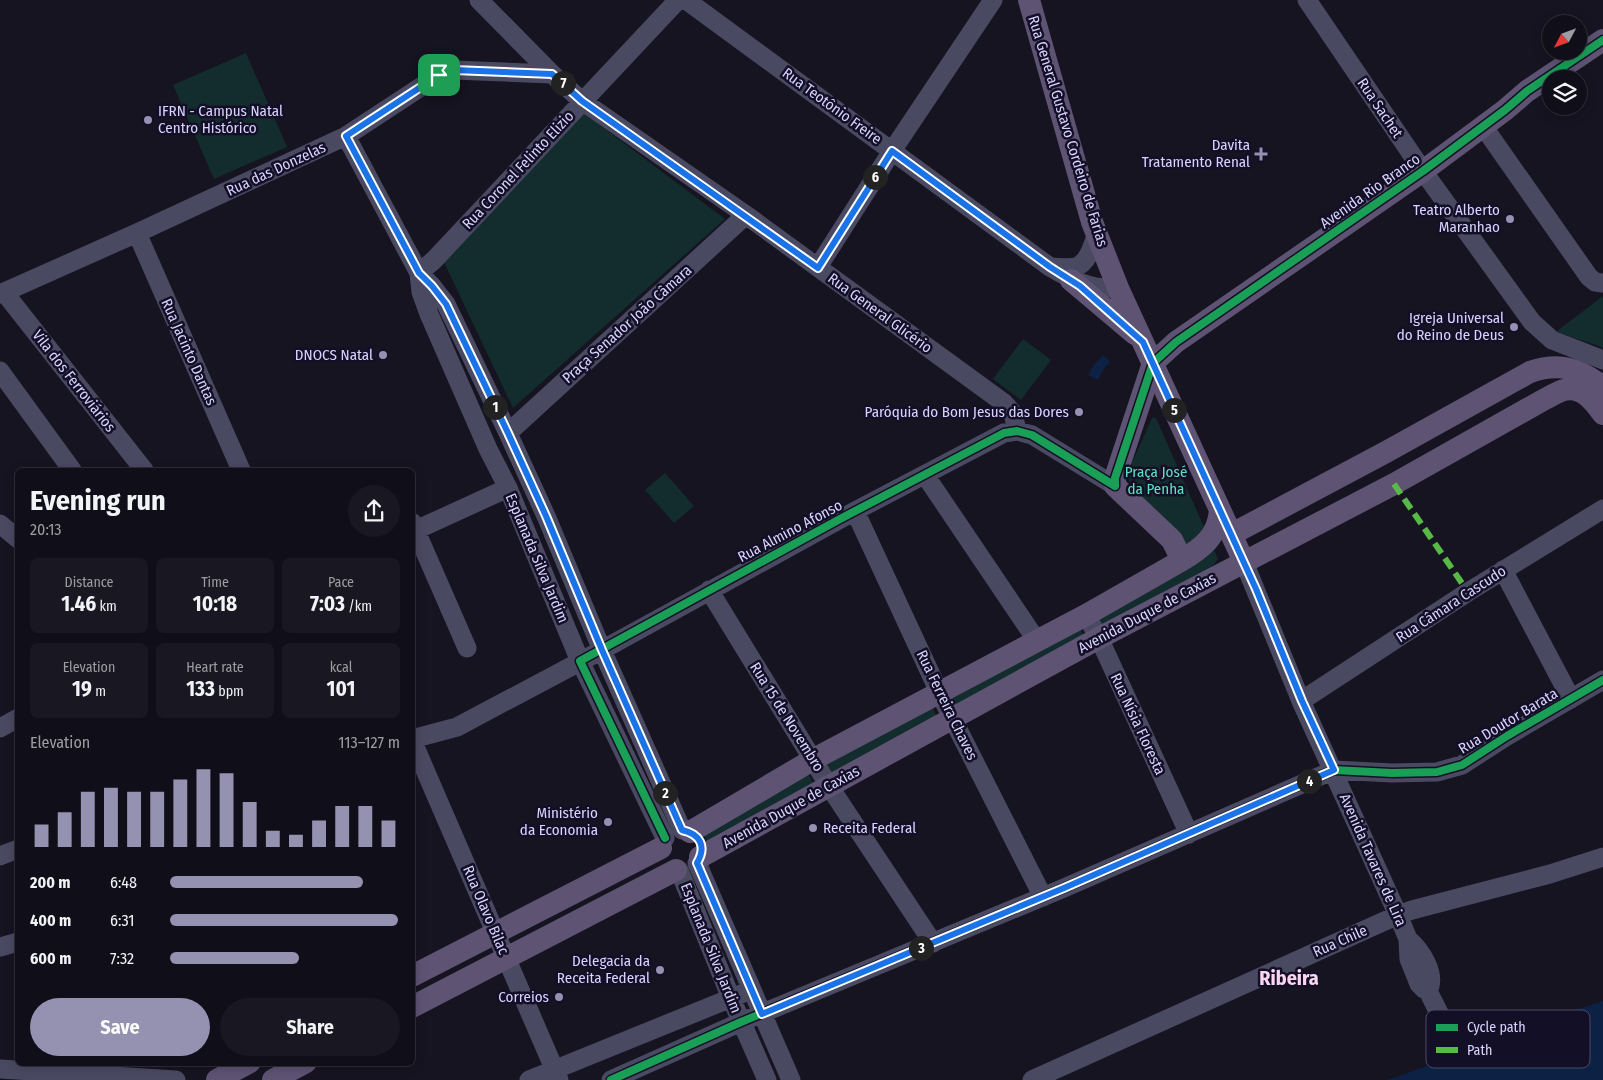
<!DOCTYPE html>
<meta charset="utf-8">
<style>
body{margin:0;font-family:"Fira Sans Condensed",sans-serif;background:#191822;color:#f1f3f6;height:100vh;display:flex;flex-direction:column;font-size:19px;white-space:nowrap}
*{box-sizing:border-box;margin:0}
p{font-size:16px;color:#9c9ca2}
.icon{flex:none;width:28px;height:28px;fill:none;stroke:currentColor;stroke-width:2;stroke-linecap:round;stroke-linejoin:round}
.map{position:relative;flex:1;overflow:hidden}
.side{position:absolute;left:15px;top:468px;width:400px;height:598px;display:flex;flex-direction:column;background:#100f19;border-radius:8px;box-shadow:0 2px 12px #0003,0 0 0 1px #302f38}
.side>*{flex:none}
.needle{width:32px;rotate:229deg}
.controls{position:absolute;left:1542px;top:15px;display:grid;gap:10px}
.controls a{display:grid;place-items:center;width:45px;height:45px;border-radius:50%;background:#100f19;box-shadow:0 2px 12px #0003,0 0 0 1px #302f38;font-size:25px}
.pin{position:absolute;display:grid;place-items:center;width:42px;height:42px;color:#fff;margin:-21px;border-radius:10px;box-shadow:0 2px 8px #0006}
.km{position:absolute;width:25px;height:25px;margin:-12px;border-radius:50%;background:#222;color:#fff;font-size:14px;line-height:25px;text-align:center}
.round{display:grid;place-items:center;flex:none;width:52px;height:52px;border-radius:26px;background:#191822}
.overview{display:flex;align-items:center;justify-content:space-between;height:85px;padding:0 15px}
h1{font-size:28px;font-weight:700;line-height:38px}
.figures{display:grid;grid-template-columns:repeat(3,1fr);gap:8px;height:85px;padding:5px 15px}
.figures div{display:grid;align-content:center;border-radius:8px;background:#191822;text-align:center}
.figures b{font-size:21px;font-weight:700}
.figures small{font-size:14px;font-weight:400}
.figures p{font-size:14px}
.chart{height:140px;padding:10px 15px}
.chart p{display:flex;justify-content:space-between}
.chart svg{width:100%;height:90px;margin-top:5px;stroke:#9591b1;stroke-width:6}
.button{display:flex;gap:10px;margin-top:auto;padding:10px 15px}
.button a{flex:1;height:58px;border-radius:30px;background:#9591b1;color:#fff;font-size:20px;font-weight:700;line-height:58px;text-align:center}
.button a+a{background:#191822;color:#f1f3f6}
ul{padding:0 15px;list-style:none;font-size:16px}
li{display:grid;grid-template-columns:80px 60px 1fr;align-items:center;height:38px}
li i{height:12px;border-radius:6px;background:#9591b1}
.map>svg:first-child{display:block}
.green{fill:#132c2d}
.water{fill:#0d2144}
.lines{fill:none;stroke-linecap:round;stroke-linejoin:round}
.minor{stroke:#4a4962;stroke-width:19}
.major{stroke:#5e5373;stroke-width:22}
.quiet{stroke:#58b947;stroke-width:6;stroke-dasharray:12 6;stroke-linecap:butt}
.cycleway-casing{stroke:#130f26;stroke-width:11}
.cycleway{stroke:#1a9f57;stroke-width:8}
.route-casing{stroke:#fff;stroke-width:10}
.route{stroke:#1a73e8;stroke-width:6}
.poi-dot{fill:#9591b1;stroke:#130f26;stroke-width:2}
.labels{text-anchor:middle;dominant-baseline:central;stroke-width:5;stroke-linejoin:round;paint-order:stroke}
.street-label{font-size:15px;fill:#d9d4ff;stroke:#130f26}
.poi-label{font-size:15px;fill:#d9d4ff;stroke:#130f26;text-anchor:end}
.park-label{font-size:15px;fill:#5fe0c0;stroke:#130f26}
.district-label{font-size:20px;font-weight:bold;fill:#ffd6f0;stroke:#130f26}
.key{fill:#130f26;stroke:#4e4a67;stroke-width:1}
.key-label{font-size:14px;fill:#d9d4ff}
</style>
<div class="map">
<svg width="1603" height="1080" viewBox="0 0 1603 1080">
<rect width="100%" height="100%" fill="#161421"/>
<!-- green -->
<path class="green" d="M246,53L287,147L214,179L173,85Z
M584,113L725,219L513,408L443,260Z
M1603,296V348C1588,341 1572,339 1557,331Z
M1023,339L1051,360L1021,400L993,379Z
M1152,418H1156L1218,559L1209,570L1097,627L1101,614L1186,571L1135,495L1127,474Z
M665,473L694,506L674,523L645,490Z
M1079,626L1086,640L959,709L951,695Z
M932,706L938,720L832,775L826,763Z
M807,770L815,788L709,845L700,829Z"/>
<!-- water -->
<path class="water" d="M1103,355L1110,362L1103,370L1098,380L1088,375L1093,366Z
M1603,1001V1080H1388L1438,1062L1436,1055L1473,1046L1529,1025Z"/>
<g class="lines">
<!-- minor -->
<path class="minor" d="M479,0L552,74L582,101L746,215L1004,403L1013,413L1017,431
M686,0L1050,267C1072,280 1091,290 1118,288
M1307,0L1423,171L1532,322L1552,340L1603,360
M1483,126L1589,277L1595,282L1603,283
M346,136L419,273L432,286L446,304L508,433L546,516L602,650L682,830
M137,233L241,470
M818,267L892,151L993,0
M1051,267C1058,267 1069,269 1076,267C1089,262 1093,244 1097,233
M419,273L421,292L429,314L488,449L508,488L580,661L665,838
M419,273L434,260L678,0
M4,292L144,470
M0,294L137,233L346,136L439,75L454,70L552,74
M0,371L72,470
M508,433L746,215
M925,475L1037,641
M855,511L939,692L1043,897
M412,522L467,648
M0,524L18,539
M416,530L508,488
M1244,562L1301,701L1398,915L1408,939L1409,959L1419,984L1424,989L1428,991L1441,1017
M1503,570L1571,699
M709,590L829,786L933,943
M1086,615L1099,638L1189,834
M1301,701L1468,592L1603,509
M0,728L18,718
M412,739L457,727L602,650L855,511L1004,433L1017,431L1032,435L1115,486
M412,740L559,1080
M0,856L18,849
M697,863L791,1080
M679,870L731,998L767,1080
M1408,939C1421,950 1437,974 1428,991
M0,947L18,942
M0,1069L176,1080
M529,1080L751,990
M611,1080L741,1022L1064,888L1334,770L1392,773L1437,772L1462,765L1507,736L1603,680
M1032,1080L1398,915L1412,910L1550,874L1603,857"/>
<!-- major -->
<path class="major" d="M1029,0L1092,222L1118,288L1244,562
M1071,280L1135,334
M1232,534L1386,452L1530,372C1559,362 1579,368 1603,387
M1179,562C1201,549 1218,537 1220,510
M690,832L814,759L1086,615L1179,562L1178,552L1172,540L1115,486V478L1153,363L1176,342L1423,171L1505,110L1527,91L1603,40
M700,857L1099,638L1394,484L1545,399C1551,396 1557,392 1564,390C1582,385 1594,402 1603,414
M412,976L661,848
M412,1007L676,870
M217,1080L250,1062
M273,1080L306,1062"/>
<!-- quiet -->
<path class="quiet" d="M1394,484L1468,592"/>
<defs>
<path id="cycleway" d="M1115,486V478L1153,363L1176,342L1423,171L1505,110L1527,91L1603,40
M665,838L580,661L840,519L1004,433L1017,431L1032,435L1115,486
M611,1080L741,1022L1064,888L1334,770L1392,773L1437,772L1462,765L1507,736L1603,680"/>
</defs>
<!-- cycleway casing -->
<use href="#cycleway" class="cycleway-casing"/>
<!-- cycleway -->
<use href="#cycleway" class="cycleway"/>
</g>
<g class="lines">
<defs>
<path id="route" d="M454,70L552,74L582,101L818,268L892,151L1050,267L1080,286L1143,342L1256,589L1302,701L1334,770L1064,888L762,1014L697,863C707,846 700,834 682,830L602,650L546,516L508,433L446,304L432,286L419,273L346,136L439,75Z"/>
</defs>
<!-- route casing -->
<use href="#route" class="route-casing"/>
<!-- route -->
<use href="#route" class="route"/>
</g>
<!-- markers -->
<g class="poi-dot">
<circle cx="148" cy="120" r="5"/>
<path d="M1258.5 146.5h5v5h5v5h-5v5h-5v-5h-5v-5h5z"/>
<circle cx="1510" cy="219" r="5"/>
<circle cx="1514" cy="327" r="5"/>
<circle cx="383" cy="355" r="5"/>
<circle cx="1079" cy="412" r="5"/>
<circle cx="608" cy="822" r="5"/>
<circle cx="813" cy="828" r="5"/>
<circle cx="660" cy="970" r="5"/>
<circle cx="559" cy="997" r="5"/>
</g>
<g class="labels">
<!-- street labels -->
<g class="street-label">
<text transform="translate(832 106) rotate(36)">Rua Teotônio Freire</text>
<text transform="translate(1380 108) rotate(56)">Rua Sachet</text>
<text transform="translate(1068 131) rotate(73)">Rua General Gustavo Cordeiro de Farias</text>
<text transform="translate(276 169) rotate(-25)">Rua das Donzelas</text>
<text transform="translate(518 170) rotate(-47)">Rua Coronel Felinto Elizio</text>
<text transform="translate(1370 191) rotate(-35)">Avenida Rio Branco</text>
<text transform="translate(880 313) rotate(36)">Rua General Glicério</text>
<text transform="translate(627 324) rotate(-42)">Praça Senador João Câmara</text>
<text transform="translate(189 352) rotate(66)">Rua Jacinto Dantas</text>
<text transform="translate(74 381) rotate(52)">Vila dos Ferroviários</text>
<text transform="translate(790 531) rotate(-28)">Rua Almino Afonso</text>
<text transform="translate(537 558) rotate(67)">Esplanada Silva Jardim</text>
<text transform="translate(1451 604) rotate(-33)">Rua Câmara Cascudo</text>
<text transform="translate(1147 613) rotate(-28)">Avenida Duque de Caxias</text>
<text transform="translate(947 705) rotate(64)">Rua Ferreira Chaves</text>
<text transform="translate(787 717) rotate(58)">Rua 15 de Novembro</text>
<text transform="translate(1508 721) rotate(-31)">Rua Doutor Barata</text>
<text transform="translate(1138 724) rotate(65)">Rua Nísia Floresta</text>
<text transform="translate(791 807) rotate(-29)">Avenida Duque de Caxias</text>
<text transform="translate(1373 860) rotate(66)">Avenida Tavares de Lira</text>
<text transform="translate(486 910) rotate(67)">Rua Olavo Bilac</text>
<text transform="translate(1340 941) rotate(-24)">Rua Chile</text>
<text transform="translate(711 948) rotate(68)">Esplanada Silva Jardim</text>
</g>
<!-- poi labels -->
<g class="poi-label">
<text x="158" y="111" text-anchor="start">IFRN - Campus Natal<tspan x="158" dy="17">Centro Histórico</tspan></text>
<text x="1250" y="145">Davita<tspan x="1250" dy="17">Tratamento Renal</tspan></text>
<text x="1500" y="210">Teatro Alberto<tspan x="1500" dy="17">Maranhao</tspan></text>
<text x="1504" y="318">Igreja Universal<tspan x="1504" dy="17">do Reino de Deus</tspan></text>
<text x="373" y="355">DNOCS Natal</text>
<text x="1069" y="412">Paróquia do Bom Jesus das Dores</text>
<text x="598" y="813">Ministério<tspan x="598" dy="17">da Economia</tspan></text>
<text x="823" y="828" text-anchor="start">Receita Federal</text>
<text x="650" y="961">Delegacia da<tspan x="650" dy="17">Receita Federal</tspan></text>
<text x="549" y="997">Correios</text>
</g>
<!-- park labels -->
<g class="park-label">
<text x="1156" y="472">Praça José<tspan x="1156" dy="17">da Penha</tspan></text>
</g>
<!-- district labels -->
<g class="district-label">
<text x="1289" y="978">Ribeira</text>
</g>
</g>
<!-- legend -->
<rect x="1426" y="1010" width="164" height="58" rx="8" class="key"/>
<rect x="1436" y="1024" width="22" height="7" fill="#1a9f57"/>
<rect x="1436" y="1047" width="22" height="6" fill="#58b947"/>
<g class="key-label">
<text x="1467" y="1032">Cycle path</text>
<text x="1467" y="1055">Path</text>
</g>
</svg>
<div class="controls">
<a><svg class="needle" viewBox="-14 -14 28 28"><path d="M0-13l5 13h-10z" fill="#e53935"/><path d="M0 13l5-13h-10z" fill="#9c9ca2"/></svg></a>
<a><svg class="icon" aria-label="layers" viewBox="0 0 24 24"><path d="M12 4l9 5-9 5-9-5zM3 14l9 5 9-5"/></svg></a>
</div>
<div class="pin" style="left:439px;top:75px;background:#1e9e55"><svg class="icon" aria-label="arrive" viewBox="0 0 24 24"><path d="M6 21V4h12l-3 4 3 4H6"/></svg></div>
<b class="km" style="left:495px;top:407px">1</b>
<b class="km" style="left:665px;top:793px">2</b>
<b class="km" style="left:921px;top:948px">3</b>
<b class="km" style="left:1309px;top:781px">4</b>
<b class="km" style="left:1174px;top:410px">5</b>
<b class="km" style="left:875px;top:177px">6</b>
<b class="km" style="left:563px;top:83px">7</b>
<section class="side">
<div class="overview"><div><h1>Evening run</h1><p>20:13</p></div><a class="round"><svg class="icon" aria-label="share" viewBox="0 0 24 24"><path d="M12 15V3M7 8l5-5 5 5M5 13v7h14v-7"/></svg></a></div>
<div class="figures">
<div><p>Distance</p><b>1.46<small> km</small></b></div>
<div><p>Time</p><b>10:18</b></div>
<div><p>Pace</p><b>7:03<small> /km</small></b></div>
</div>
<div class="figures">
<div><p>Elevation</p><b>19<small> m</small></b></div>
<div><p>Heart rate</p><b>133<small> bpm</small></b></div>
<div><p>kcal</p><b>101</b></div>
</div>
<div class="chart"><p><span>Elevation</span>113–127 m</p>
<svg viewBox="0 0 160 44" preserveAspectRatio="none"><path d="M5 44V33M15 44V27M25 44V17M35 44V15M45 44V17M55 44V17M65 44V11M75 44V6M85 44V8M95 44V22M105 44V36M115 44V38M125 44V31M135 44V24M145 44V24M155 44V31"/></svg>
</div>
<ul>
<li><b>200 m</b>6:48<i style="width:84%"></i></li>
<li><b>400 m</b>6:31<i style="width:99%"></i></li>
<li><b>600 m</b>7:32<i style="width:56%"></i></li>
</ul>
<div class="button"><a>Save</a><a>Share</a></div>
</section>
</div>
